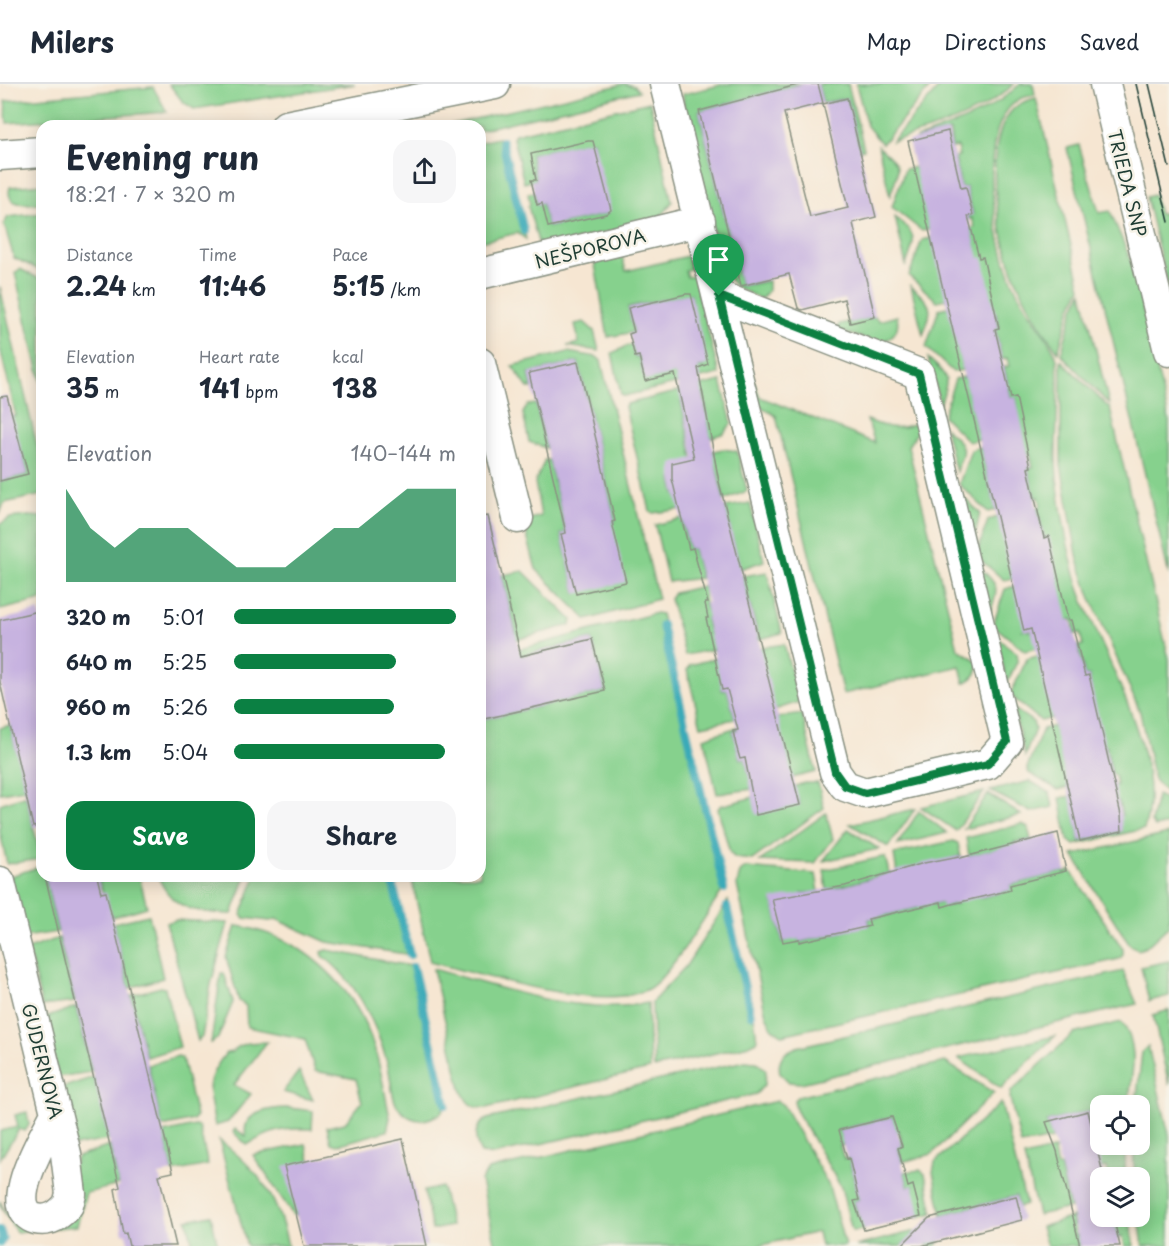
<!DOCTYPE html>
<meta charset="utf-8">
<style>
body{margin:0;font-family:"Playpen Sans",sans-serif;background:#f6f6f7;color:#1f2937;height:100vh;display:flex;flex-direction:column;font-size:22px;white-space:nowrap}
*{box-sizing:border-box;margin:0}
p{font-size:20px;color:#747a83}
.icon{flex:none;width:33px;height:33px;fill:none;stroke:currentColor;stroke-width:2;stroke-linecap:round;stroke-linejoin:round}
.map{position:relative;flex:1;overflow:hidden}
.details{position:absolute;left:36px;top:36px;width:450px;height:762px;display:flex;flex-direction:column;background:#fff;border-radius:18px;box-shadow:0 3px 15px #0003}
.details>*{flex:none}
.fabs{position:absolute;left:1090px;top:1011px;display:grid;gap:12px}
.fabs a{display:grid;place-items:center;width:60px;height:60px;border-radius:12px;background:#fff;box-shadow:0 3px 15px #0003;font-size:30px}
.pin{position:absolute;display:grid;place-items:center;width:51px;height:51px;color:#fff;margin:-62px -26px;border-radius:50% 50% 50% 0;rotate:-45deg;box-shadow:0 0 6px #0007}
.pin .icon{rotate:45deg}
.round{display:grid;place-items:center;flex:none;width:63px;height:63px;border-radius:18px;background:#f6f6f7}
.summary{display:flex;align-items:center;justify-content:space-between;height:102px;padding:0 30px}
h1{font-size:33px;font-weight:700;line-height:45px}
.stats{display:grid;grid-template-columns:repeat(3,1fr);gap:9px;height:102px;padding:6px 30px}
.stats div{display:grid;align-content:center}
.stats b{font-size:26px;font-weight:700}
.stats small{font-size:16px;font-weight:400}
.stats p{font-size:16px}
.chart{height:168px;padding:12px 30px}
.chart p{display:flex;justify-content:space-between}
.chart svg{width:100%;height:108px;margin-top:6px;fill:#0b8043;opacity:.7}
.action{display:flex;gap:12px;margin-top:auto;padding:12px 30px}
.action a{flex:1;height:69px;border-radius:18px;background:#0b8043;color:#fff;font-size:24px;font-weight:700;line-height:69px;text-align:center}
.action a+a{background:#f6f6f7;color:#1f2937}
ul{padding:0 30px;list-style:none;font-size:20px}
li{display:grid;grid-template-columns:96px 72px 1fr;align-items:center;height:45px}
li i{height:15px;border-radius:8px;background:#0b8043}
header{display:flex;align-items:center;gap:36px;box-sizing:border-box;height:84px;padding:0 30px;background:#fff;border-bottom:2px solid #e0e1e3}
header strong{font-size:28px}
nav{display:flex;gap:33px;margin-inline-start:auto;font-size:21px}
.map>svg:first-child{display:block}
.green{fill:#86d18d;stroke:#528760;stroke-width:1.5}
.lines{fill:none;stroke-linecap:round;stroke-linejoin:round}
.stream{stroke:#3baab8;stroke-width:8}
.building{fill:#c7b3e0}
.minor-casing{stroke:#8a9283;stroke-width:33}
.minor{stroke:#fff;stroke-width:30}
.tram{stroke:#1f3d34;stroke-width:1.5}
.route-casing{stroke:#fff;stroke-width:12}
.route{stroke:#0b8043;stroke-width:8}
.labels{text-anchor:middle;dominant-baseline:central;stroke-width:5;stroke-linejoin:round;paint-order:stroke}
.street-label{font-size:18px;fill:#1f3d34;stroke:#f7f3e8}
</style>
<header>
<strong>Milers</strong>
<nav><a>Map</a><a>Directions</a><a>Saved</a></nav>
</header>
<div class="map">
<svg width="1169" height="1162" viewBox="0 0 1169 1162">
<rect width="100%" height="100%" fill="#f7f3e8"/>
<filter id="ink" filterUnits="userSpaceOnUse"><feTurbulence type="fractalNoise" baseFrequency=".0167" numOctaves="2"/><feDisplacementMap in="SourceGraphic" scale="12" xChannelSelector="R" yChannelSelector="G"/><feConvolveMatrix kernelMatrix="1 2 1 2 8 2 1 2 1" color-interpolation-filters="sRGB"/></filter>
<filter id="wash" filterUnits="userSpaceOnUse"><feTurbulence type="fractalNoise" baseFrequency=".008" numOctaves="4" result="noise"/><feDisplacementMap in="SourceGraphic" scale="24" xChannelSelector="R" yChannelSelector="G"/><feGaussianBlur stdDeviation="1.35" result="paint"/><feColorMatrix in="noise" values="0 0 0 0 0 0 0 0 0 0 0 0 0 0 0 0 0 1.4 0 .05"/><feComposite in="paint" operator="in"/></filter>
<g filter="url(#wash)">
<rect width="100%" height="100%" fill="#f6e6d2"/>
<!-- green -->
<path class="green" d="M169,0H355L194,25L183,18Z
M624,0L634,2L639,7L480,46V42H445Z
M725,0H803L699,27L741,202L768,197V207L761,215L736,203L724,188L685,42L683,10Z
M818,0H848L864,65L860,66L847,14L823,19Z
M856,0H933L882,60L867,42Z
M942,0H1014C981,31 935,45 892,57Z
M1020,0H1033L1035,11C1030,12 1022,13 1018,16C973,46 996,161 1014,201C1025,226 1046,248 1056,272C1061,283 1055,357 1056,376C1057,410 1068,469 1078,501C1099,567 1169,676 1144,745L1074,761L1068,756L1060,714L1071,712L1080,757L1122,747L1117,732L1122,731L1119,717L1114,718L1110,702L1117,701L1115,691L1112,689L1106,661H1101L1089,591L1085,592L1078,562L1083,561L1080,549L1075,550L1073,535L1066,537L1048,453L1044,454L1037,424L1041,422L1039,413L1035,414L1028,384L1033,383L1030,369L1025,370L1016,314H1011L1004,283L1009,282L1007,274L1002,275L995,245L999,243L996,229L991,230L971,145L975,143L972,134L969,135L968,132L973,130L966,103L961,104L955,73L959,72L957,63L952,64L950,47L915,55C957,39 987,31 1020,0Z
M153,3L167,28L7,39L5,17Z
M1036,14L1081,204L1071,223L1058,268C1043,247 1029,224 1018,200C1000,160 981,69 1009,30C1016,20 1025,17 1036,14Z
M650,18L672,118L664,129L650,138L540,165L528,122L530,121L528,109L534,108L537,121L542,119L548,143L606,130L593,57L531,70L536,96L524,99L513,54L515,50Z
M498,54L504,57L526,155L517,149L480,158V58Z
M1079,61L1099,129L1110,127L1132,179L1169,336V491L1067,64Z
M878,62C903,84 900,82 890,112Z
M916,83L930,145L922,147L892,123L905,85Z
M42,100V119C29,120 4,124 10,103Z
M1154,111L1159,130L1169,128V207L1146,113Z
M42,129V187L14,174L4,140L8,133Z
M895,133C918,152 916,153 906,181Z
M932,154L947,215L937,217L909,192L922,156Z
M621,169L626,187L688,172L691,185L685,186L687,193L694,192L719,290L624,312L621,310L612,269L632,260L635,273L639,272L645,296L703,283L691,210L628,223L634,248L608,253L595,181L596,174Z
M20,185L42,196V302L15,189Z
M911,202C934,223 933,223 923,251Z
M0,203L42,383V411L4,419L0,430V397L28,390L21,366L0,336L16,332L0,264Z
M1082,208L1109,320L1061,270L1074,224Z
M948,223L963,286L953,288L926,263L939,225Z
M897,232C900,247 893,254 879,259L837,246L839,240L875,233L879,237Z
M584,238L594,247L599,267L567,262L579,259L575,240Z
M568,268L597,273L601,277L658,515L587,536L536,485L524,441L527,436L541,432L535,398L545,376H549L566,449L561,450L576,509L612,438L615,437L578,278L529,289L532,304H528L512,282Z
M928,274C950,294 949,293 940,321Z
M1061,276L1110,325L1169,575V711L1154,696L1140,628L1090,512L1078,476L1061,381Z
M750,289L760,313L875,359L867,336C887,344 901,348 921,336L922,341L908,362L958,565L979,578C978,589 975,594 964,599L960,582L843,610L776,332L755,319Z
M965,293L979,355L969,358L943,332L955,295Z
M721,297L732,339L724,349L710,354L704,311L681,317L693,375L672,395L675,410L684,425L653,429L650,427L625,323L627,320Z
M536,320L546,364L529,358L523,329L528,321Z
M945,344C966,363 966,362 956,388Z
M981,363L996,426L988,428L959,400L971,366Z
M723,365L737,367L747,407L724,416L713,372L714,367Z
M962,412L980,429L973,460Z
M750,419L764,477L740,485L725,423Z
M29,432L42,433V516L0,526V440L10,434Z
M686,433L682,438L689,465L693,464L701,494L668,498L655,441Z
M998,433L1013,494L1004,496L976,472L988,436Z
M979,483C999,502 999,502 990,529Z
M523,487L572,536L571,541L515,556L513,550L516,549L502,491Z
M767,488L782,549L757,556L759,553L742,492Z
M703,502L705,522L710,533L706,535L709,549H714L718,565L685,571L670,515L674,509Z
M1015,502L1025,545L1023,546L1032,547L1037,564L1025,567L993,541L1005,505Z
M656,529L661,530L725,803C709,826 669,894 648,905C603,929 483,891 433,879L430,877L411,792H480V636L605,607L592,555L519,572L517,566Z
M997,554L1017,569L1018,576L1007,599Z
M784,560L799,618L774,626L759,564Z
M1038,572L1053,634L1041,637L1010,611L1027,575Z
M720,573L722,606L727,605L735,635L701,642L687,586L690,581Z
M1013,624L1033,638L1035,645L1025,672Z
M802,630L816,688L791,694L776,634Z
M10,641L25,705L0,709V644Z
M1055,642L1069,703L1058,706L1029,689L1027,684L1043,645Z
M737,643V646L733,647L740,675L745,674L752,705L717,710L704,654Z
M1030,697L1050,709L1053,723L1031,728L990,707Z
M804,699H818L824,724L752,776L735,774L730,769L718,725L720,722L754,713L800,720L793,703Z
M984,708L956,747L921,723Z
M988,710L1021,731L964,745Z
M26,711L41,775L7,780L0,748V720Z
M1157,711L1169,717V740L1155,743L1151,738Z
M915,725L888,763L850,740Z
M919,727L947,749L897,761Z
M826,729L833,755L815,779L760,777Z
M1022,740L1028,743L1031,756L1014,758L1015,761L969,772L966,754Z
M848,745L879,765L823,777Z
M1169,750V842L1146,863L1138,866L1129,860L1073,771Z
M953,757L958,759L961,774L959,772L897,790L894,770Z
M882,773H885L890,792L886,790L827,806L824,786Z
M42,782V792H45L58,848L25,853L10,792Z
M746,784L816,790L819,808L802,809V812L773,817L783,858L798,852L800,858L870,841L868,835L941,818L943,822L956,820L955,814L983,813L1010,806V801L1064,787L1065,790L1070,786L1123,865V871L1119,875L1097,880L782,951L772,944L766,931L737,801L740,788Z
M97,792H139L147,823L112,833Z
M158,792H246L232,830H229C197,828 172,827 158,792Z
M256,792H394L412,871L327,858L276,835L270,837L244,834L241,831Z
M728,817L754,932L757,957L749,961L654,984L652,918L686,882Z
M149,831L163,894L129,904L113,839Z
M176,836L228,839L211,900L202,953L198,957L167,842L166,839Z
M236,842C245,842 254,846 263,848C310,863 351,903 369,949C380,976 384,1006 390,1034L387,1047L337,1061L331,1059L327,1043L345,1039L362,1018L356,995L315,987L305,955L247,943L246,922L239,917L226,873Z
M59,854L75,918L42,922L28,865Z
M327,866L415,883L447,1017L441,1029C424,1040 409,1038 397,1022C391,1013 391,993 388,982C377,941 357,898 323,872L322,868Z
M1169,877V912L1149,917L1141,883Z
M433,885C503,904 575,932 648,919L650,985L486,1024C471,1025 466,1018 461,1005Z
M1123,887L1137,920L801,999L789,998L780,989C777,974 784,968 797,963Z
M221,889H224L233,918L218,954L211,959Z
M161,903L165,904L180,963L146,973L131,911Z
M76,923L92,988L58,993L45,934Z
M1169,926V1001L1153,931Z
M1121,938C1141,961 1131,994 1128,1021L1101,1022V1045L1093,1047L1089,1027L1046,1038L1053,1055L1021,1061L1010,1014L1011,1008L1073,950Z
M1055,952L1001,1004L958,974Z
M267,958L234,1001L251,1010L228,1038L215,1042C209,1007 202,999 226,969L233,968C240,957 255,959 267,958Z
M1148,962L1169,1051V1162H1143L1139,1133L1140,1094L1135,1093L1133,1063L1140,1060V1022L1136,1021L1142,968Z
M178,972L182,974L196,1032L193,1036L162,1043L148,981Z
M745,977L757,978L766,986L765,1000L756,1010L493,1071L481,1069C474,1056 473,1043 487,1035Z
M945,978L994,1009L932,1070L902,1078L898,1063L903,1062L899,1047L894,1048L892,1033L839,1046L845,1060L840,1062L844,1075L849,1074L859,1116L854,1117L858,1133L863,1132L864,1146L852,1147L841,1103L796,1026L794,1016L797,1013Z
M299,987L313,1016L283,1008Z
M94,993L109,1056L74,1062L61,1004Z
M777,1017L783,1021L829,1102L845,1162H821L818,1148L757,1162H496L481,1097L488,1086Z
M1001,1019L1026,1121L1019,1123L1016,1112L942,1131L933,1088L935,1078Z
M289,1024L313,1027L312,1045C284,1044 272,1046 247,1061L233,1048L235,1045L246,1052C240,1028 271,1024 289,1024Z
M27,1028L29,1041L25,1047L19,1045L0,1075V1047L18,1043L15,1031Z
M195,1042L199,1043L208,1081L173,1088L163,1049Z
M1101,1052V1060L1125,1061V1093H1109L1106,1083L1101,1084L1094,1054Z
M219,1056C260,1087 277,1111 288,1162H247Z
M306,1060L310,1076L296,1131H293L253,1071Z
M110,1062L119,1101L86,1109L77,1142L16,1148L0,1121V1117C9,1140 30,1145 53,1143L77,1073Z
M1056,1065L1054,1068L1057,1083L1060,1082L1070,1124L1038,1131L1024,1073Z
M920,1086L925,1090L933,1129L918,1133L913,1102L908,1103L904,1088Z
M442,1103L451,1142L432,1146L424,1107Z
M211,1131L218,1162H193L187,1136Z
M1072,1133L1075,1151H1078L1080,1162H1047L1041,1143Z
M1113,1133H1129L1134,1162H1125L1123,1153L1118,1154Z
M927,1144L937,1152L939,1159L936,1162H928L915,1149L901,1162H856Z"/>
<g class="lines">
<!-- stream -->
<path class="stream" d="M502,57L524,147
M662,541L724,805
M391,792L410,871
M727,823L751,931
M413,883L446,1021
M0,1146L3,1155L0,1159"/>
</g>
<g id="blocks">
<!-- building -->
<path class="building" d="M801,0H818L823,19L784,29L810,133L848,124L823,20L847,14L876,133L853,139L875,233L850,239L844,215L802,226L798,224L789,190L741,202L699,27Z
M948,47L961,104L966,103L973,131L968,132L979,174L983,173L999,244L995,245L1011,314L1016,313L1031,383L1028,384L1044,454L1049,452L1068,536H1071L1085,592L1089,591L1121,731L1122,747L1080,757L1031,545L1024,547L908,57Z
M588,57H593L611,126L606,130L548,143L542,119L537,121L531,96H536L531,70Z
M686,210H691L708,280L698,284L719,398L800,721L756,731L745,674L740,675L736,661L733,647L738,646L727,605L722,606L706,534H708L705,519H708L693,464L689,465L672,395V379L694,374L675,290L645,297L639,272L635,273L629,250L634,248L628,224Z
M578,278L615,437L612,438L626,498L576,510L561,450L566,449L529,289Z
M7,312L28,390L0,397V313Z
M488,432L521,572L592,555L605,607L480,636V433Z
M39,527L42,540V742L33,743L0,598V536Z
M1058,749L1066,787L1010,801L1011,806L952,820L942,823L941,818L868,835L870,842L799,858V855L783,858L772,815L845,802L924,779L959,772L960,774Z
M45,792H97L101,809L106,808L173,1088L159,1091L176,1162H129L126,1149L123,1150L115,1105L120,1103Z
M1088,1027L1104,1094H1101V1132H1113L1120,1162H1080L1057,1067L1046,1038Z
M892,1033L902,1062L898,1064L908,1103L913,1101L921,1132L864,1146L854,1117L859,1116L849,1074L847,1075L839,1046Z
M403,1055L427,1162H304L284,1082Z
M1016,1112L1022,1136L921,1162H901L929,1134Z"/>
</g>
</g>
<g filter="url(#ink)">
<use href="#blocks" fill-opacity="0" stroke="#8a9283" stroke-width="1.5"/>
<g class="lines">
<defs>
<path id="minor" d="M665,0L835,688L845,702L865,709L988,680L1007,658L919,290L719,212
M1105,0L1169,267
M286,42L495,0
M0,71L42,68
M480,190L700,137
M480,279L518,434
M0,798L66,1070L71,1110L68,1121C59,1131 50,1138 36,1135C0,1125 45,1051 56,1030"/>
</defs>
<!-- minor casing -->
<use href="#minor" class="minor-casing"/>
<!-- minor -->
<use href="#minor" class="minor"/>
<!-- tram -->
<path class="tram" d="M1136,0L1169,138
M1149,0L1169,83"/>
</g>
</g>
<g class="lines" filter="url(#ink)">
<defs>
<path id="route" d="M719,212L919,290L1007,658L988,680L865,709L845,702L835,688Z"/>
</defs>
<!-- route casing -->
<use href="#route" class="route-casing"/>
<!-- route -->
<use href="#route" class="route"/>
</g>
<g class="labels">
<!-- street labels -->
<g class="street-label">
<text transform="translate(1128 99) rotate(76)">TRIEDA SNP</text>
<text transform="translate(590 164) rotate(-14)">NEŠPOROVA</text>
<text transform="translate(43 977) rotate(76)">GUDERNOVA</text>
</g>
</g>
</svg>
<div class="fabs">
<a><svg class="icon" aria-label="locate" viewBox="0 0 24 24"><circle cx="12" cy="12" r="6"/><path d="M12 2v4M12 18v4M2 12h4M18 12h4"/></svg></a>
<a><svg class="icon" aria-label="layers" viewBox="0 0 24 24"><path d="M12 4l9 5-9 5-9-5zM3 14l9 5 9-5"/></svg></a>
</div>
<div class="pin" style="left:719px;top:212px;background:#1e9e55"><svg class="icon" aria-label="arrive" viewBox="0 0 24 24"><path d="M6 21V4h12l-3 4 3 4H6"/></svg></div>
<section class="details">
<div class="summary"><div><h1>Evening run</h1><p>18:21 · 7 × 320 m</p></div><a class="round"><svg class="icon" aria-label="share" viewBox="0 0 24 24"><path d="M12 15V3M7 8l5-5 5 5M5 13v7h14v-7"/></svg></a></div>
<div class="stats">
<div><p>Distance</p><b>2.24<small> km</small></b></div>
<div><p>Time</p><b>11:46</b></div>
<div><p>Pace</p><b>5:15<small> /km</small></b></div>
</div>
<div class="stats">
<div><p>Elevation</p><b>35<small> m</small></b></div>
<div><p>Heart rate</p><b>141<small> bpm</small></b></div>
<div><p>kcal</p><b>138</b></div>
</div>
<div class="chart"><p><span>Elevation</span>140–144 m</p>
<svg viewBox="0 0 160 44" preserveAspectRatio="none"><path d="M0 44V6L10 22L20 30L30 22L40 22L50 22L60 30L70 38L80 38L90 38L100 30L110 22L120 22L130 14L140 6L150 6L160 6V44z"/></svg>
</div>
<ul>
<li><b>320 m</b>5:01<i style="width:100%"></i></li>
<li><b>640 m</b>5:25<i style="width:73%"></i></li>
<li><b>960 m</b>5:26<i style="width:72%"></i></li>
<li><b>1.3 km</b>5:04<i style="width:95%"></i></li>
</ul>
<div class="action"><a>Save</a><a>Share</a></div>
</section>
</div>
